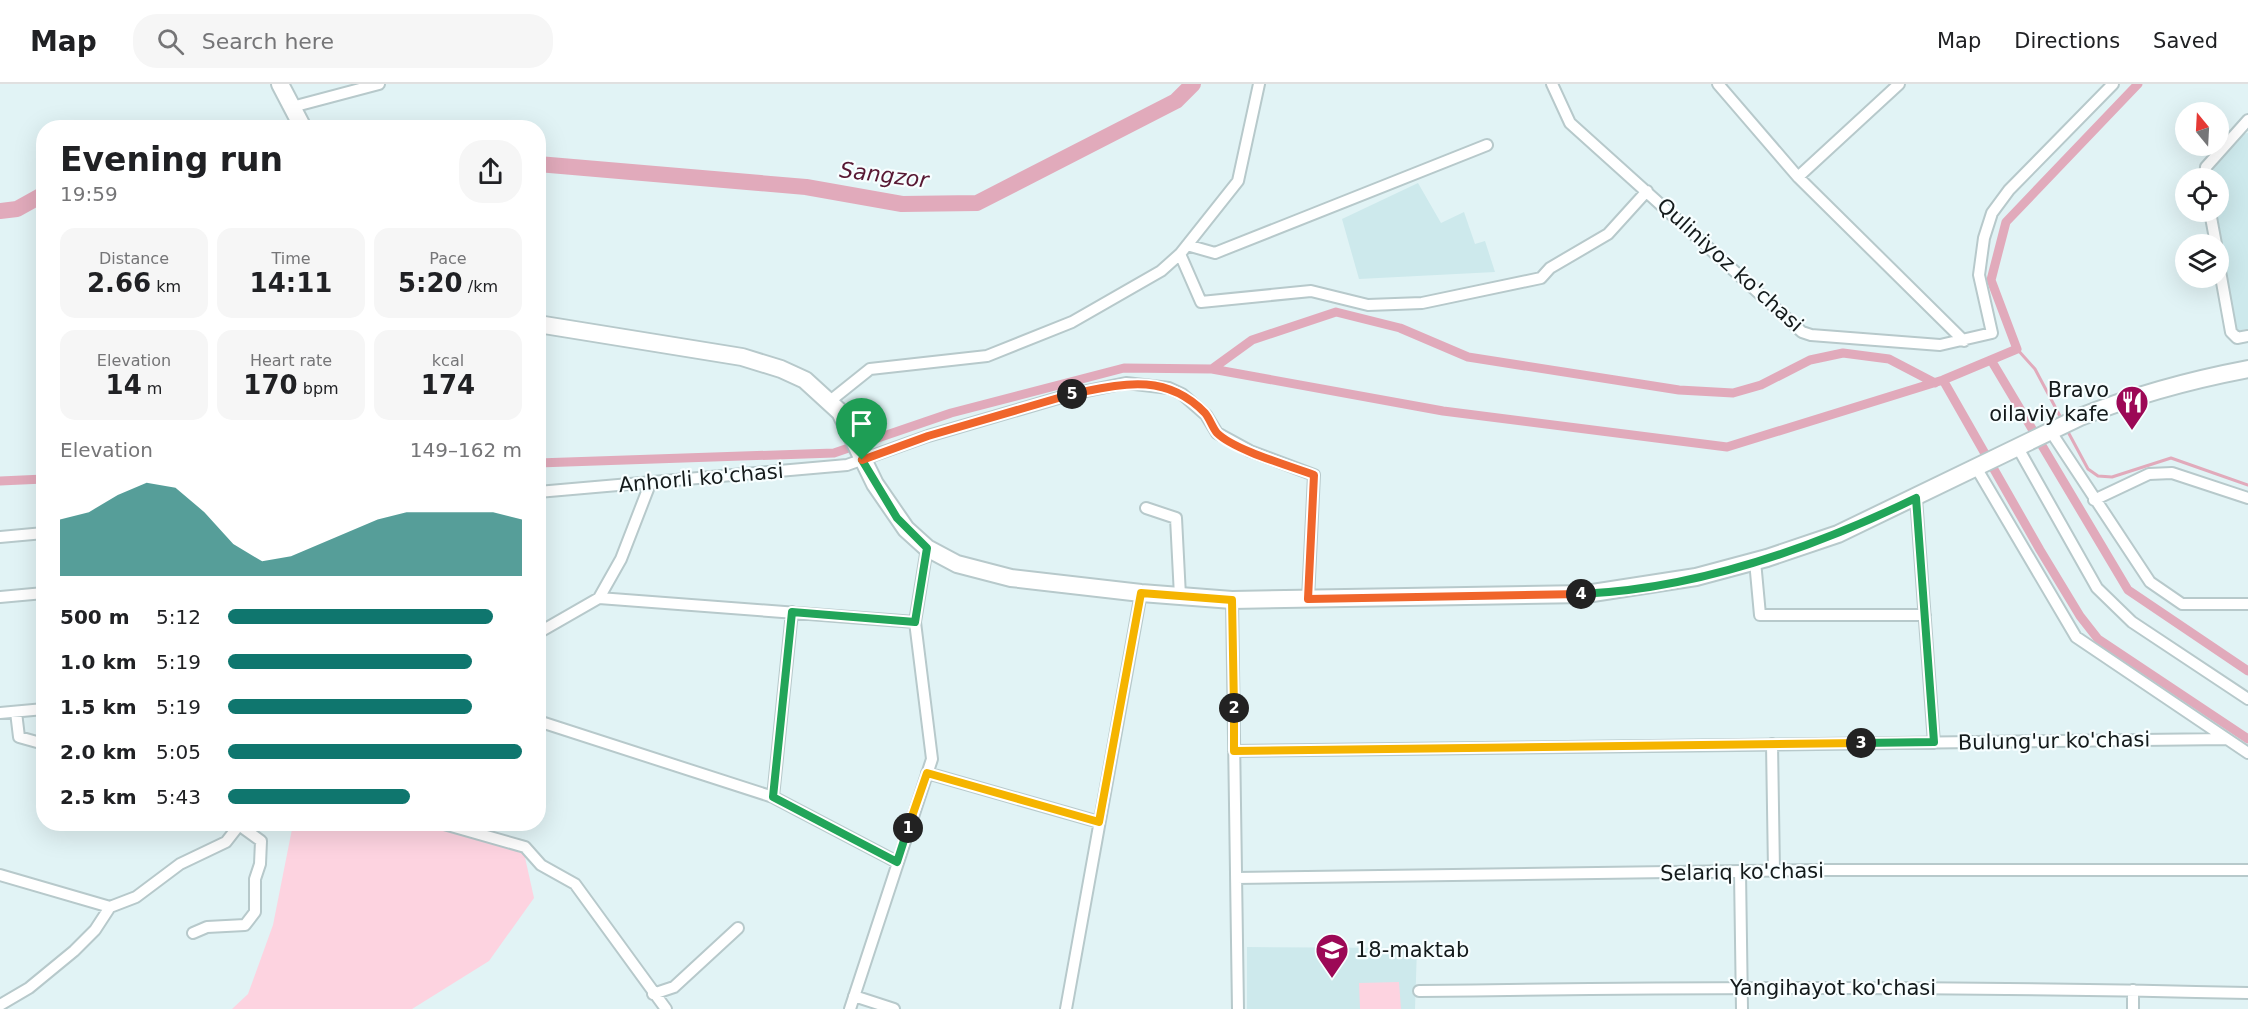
<!DOCTYPE html>
<meta charset="utf-8">
<style>
body{margin:0;font-family:"DejaVu Sans",sans-serif;background:#f6f6f6;color:#202124;height:100vh;display:flex;flex-direction:column;font-size:22px;white-space:nowrap}
*{box-sizing:border-box;margin:0}
p{font-size:20px;color:#757577}
.icon{flex:none;width:33px;height:33px;fill:none;stroke:currentColor;stroke-width:2;stroke-linecap:round;stroke-linejoin:round}
.map{position:relative;flex:1;overflow:hidden}
.sheet{position:absolute;left:36px;top:36px;width:510px;height:711px;display:flex;flex-direction:column;background:#fff;border-radius:24px;box-shadow:0 6px 24px #0002}
.sheet>*{flex:none}
.needle{width:39px;rotate:342deg}
.buttons{position:absolute;left:2175px;top:18px;display:grid;gap:12px}
.buttons a{display:grid;place-items:center;width:54px;height:54px;border-radius:50%;background:#fff;box-shadow:0 6px 24px #0002;font-size:30px}
.pin{position:absolute;display:grid;place-items:center;width:51px;height:51px;color:#fff;margin:-62px -26px;border-radius:50% 50% 50% 0;rotate:-45deg;box-shadow:0 0 6px #0007}
.pin .icon{rotate:45deg}
.km{position:absolute;width:30px;height:30px;margin:-15px;border-radius:50%;background:#222;color:#fff;font-size:16px;line-height:30px;text-align:center}
.round{display:grid;place-items:center;flex:none;width:63px;height:63px;border-radius:24px;background:#f6f6f6}
.head{display:flex;align-items:center;justify-content:space-between;height:102px;padding:0 24px}
h1{font-size:33px;font-weight:700;line-height:45px}
.figures{display:grid;grid-template-columns:repeat(3,1fr);gap:9px;height:102px;padding:6px 24px}
.figures div{display:grid;align-content:center;border-radius:15px;background:#f6f6f6;text-align:center}
.figures b{font-size:26px;font-weight:700}
.figures small{font-size:16px;font-weight:400}
.figures p{font-size:16px}
.chart{height:168px;padding:12px 24px}
.chart p{display:flex;justify-content:space-between}
.chart svg{width:100%;height:108px;margin-top:6px;fill:#0f766e;opacity:.7}
ul{padding:0 24px;list-style:none;font-size:20px}
li{display:grid;grid-template-columns:96px 72px 1fr;align-items:center;height:45px}
li i{height:15px;border-radius:8px;background:#0f766e}
header{display:flex;align-items:center;gap:36px;box-sizing:border-box;height:84px;padding:0 30px;background:#fff;border-bottom:2px solid #e0e0e0}
header strong{font-size:28px}
nav{display:flex;gap:33px;margin-inline-start:auto;font-size:21px}
.search{width:420px;height:54px;background:#f6f6f6;display:flex;align-items:center;gap:15px;box-sizing:border-box;padding:0 21px;border-radius:24px;color:#757577;font-size:22px}
.map>svg:first-child{display:block}
.built{fill:#cde9ec}
.green{fill:#fdd3e0}
.lines{fill:none;stroke-linecap:round;stroke-linejoin:round}
.stream{stroke:#e1aabb;stroke-width:3}
.canal{stroke:#e1aabb;stroke-width:9}
.river{stroke:#e1aabb;stroke-width:16}
.minor-casing{stroke:#b7c9cb;stroke-width:14}
.primary-casing{stroke:#b7c9cb;stroke-width:20}
.minor{stroke:#fff;stroke-width:10}
.primary{stroke:#fff;stroke-width:16}
.split-1-casing{stroke:#fff;stroke-width:12}
.split-2-casing{stroke:#fff;stroke-width:12}
.split-3-casing{stroke:#fff;stroke-width:12}
.split-4-casing{stroke:#fff;stroke-width:12}
.split-5-casing{stroke:#fff;stroke-width:12}
.split-6-casing{stroke:#fff;stroke-width:12}
.split-1{stroke:#22a559;stroke-width:8}
.split-2{stroke:#f5b400;stroke-width:8}
.split-3{stroke:#f5b400;stroke-width:8}
.split-4{stroke:#22a559;stroke-width:8}
.split-5{stroke:#f0652b;stroke-width:8}
.split-6{stroke:#f0652b;stroke-width:8}
.labels{text-anchor:middle;dominant-baseline:central;stroke-width:4.5;stroke-linejoin:round;paint-order:stroke}
.street-label{font-size:21px;fill:#141a1b;stroke:#f7feff}
.poi-label{font-size:21px;fill:#141a1b;stroke:#f7feff;text-anchor:end}
.water-label{font-size:22px;font-style:italic;fill:#581833;stroke:#f7feff}
</style>
<header>
<strong>Map</strong>
<div class="search"><svg class="icon" aria-label="search" viewBox="0 0 24 24"><circle cx="10" cy="10" r="6"/><path d="M15 15l6 6"/></svg>Search here</div>
<nav><a>Map</a><a>Directions</a><a>Saved</a></nav>
</header>
<div class="map">
<svg width="2248" height="925" viewBox="0 0 2248 925">
<rect width="100%" height="100%" fill="#e1f3f5"/>
<!-- built -->
<path class="built" d="M2248,49V245L2237,247L2216,128H2218V94H2211L2210,90L2239,50Z
M1418,99L1441,139L1464,128L1475,160L1485,157L1495,188L1359,195L1342,135Z
M1247,863L1417,864L1415,925H1247Z"/>
<!-- green -->
<path class="green" d="M293,740H423L524,769L534,814L489,877L412,925H232L248,910L273,841Z
M1399,898L1401,925H1360L1359,899Z"/>
<g class="lines">
<!-- stream -->
<path class="stream" d="M2017,265L2035,285L2061,334
M2067,346L2088,385L2098,392L2112,393L2171,374L2248,401"/>
<!-- canal -->
<path class="canal" d="M1991,276L2128,506L2248,587
M1212,285L1252,256L1336,228L1400,244L1468,273L1679,306L1733,309L1761,301L1810,276L1843,269L1889,275L1935,299
M1943,296L2040,466L2080,532L2098,555L2248,655
M538,379L834,369L951,329L1124,284L1212,285L1443,327L1727,363L1943,296L2017,265L1991,196L2006,138L2138,0
M0,397L44,395"/>
<!-- river -->
<path class="river" d="M538,80L806,103L902,120L977,119L1176,17L1193,0
M0,127L17,125L44,110"/>
<defs>
<path id="minor" d="M1552,0L1570,39L1802,248L1811,251L1940,261L1992,249L1979,191L1984,154L1992,129L2009,106L2113,0
M1718,0L1798,93L1964,257
M292,23L379,0
M1798,93L1899,0
M2205,94L2206,83L2248,36
M2210,128L2216,160
M1187,161L1215,169L1487,61
M1180,170L1201,218L1311,207L1368,221L1422,219L1541,194L1550,184L1608,150L1647,107
M2218,176L2231,248L2237,254L2248,252
M830,317L870,285L987,272L1072,238L1161,187L1180,170L1238,97L1259,0
M2051,348L2150,498L2182,520H2248
M2018,364L2097,504L2132,538L2248,615
M1977,385L2076,553L2248,669
M538,408L847,381L928,352L1072,310L1126,299L1169,304L1182,310L1206,331L1217,349L1250,367L1314,391L1308,515
M1916,414L1934,659
M2094,416L2149,390L2172,389L2248,414
M1146,424L1176,434L1180,512
M0,453L44,449
M1755,477L1760,531H1925
M0,513L44,509
M599,514L915,538
M1232,516L1238,925
M538,549L599,514L621,475L650,400
M16,628L19,653L44,660
M0,629L44,625
M538,637L773,713L897,778
M1772,660L1774,787
M1234,667L2227,655
M927,689L1099,738
M773,713L792,528
M444,740L525,763L541,781L575,800L666,925
M1740,788L1742,925
M0,791L110,823
M1236,794L1818,786H2248
M193,849L207,843L245,841L255,828V795L260,780L261,757L239,741
M2133,906V925
M1419,907C1695,903 1972,902 2248,909
M653,910L674,903L738,844
M854,912L894,925
M0,921L29,904L74,867L95,846L110,823L136,813L180,780L226,758L240,740
M850,925L932,675L915,538L927,464
M1066,925L1141,509"/>
<path id="primary" d="M280,0L303,44
M538,240L742,273L781,285L805,296L840,328L875,400L906,445L927,464L957,480L1011,494L1141,509L1232,516L1586,510L1696,493L1767,474L1838,450L2080,333C2135,311 2190,296 2248,285"/>
</defs>
<!-- minor casing -->
<use href="#minor" class="minor-casing"/>
<!-- primary casing -->
<use href="#primary" class="primary-casing"/>
<!-- minor -->
<use href="#minor" class="minor"/>
<!-- primary -->
<use href="#primary" class="primary"/>
</g>
<g class="lines">
<defs>
<path id="split-1" d="M862,376L897,434L927,464L915,538L792,528L773,713L897,778L908,744"/>
<path id="split-2" d="M908,744L927,689L1099,738L1141,509L1232,516L1234,624"/>
<path id="split-3" d="M1234,624V667L1861,659"/>
<path id="split-4" d="M1581,510C1697,505 1813,464 1916,414L1934,658L1861,659"/>
<path id="split-5" d="M1072,310C1122,300 1165,288 1205,329C1210,335 1212,343 1217,349C1234,366 1290,382 1314,391L1308,515L1581,510"/>
<path id="split-6" d="M862,376L928,352L1072,310"/>
</defs>
<!-- split-1 casing -->
<use href="#split-1" class="split-1-casing"/>
<!-- split-2 casing -->
<use href="#split-2" class="split-2-casing"/>
<!-- split-3 casing -->
<use href="#split-3" class="split-3-casing"/>
<!-- split-4 casing -->
<use href="#split-4" class="split-4-casing"/>
<!-- split-5 casing -->
<use href="#split-5" class="split-5-casing"/>
<!-- split-6 casing -->
<use href="#split-6" class="split-6-casing"/>
<!-- split-1 -->
<use href="#split-1" class="split-1"/>
<!-- split-2 -->
<use href="#split-2" class="split-2"/>
<!-- split-3 -->
<use href="#split-3" class="split-3"/>
<!-- split-4 -->
<use href="#split-4" class="split-4"/>
<!-- split-5 -->
<use href="#split-5" class="split-5"/>
<!-- split-6 -->
<use href="#split-6" class="split-6"/>
</g>
<!-- icons -->
<defs>
<symbol id="restaurant-pin" viewBox="-11 -11 22 30"><path d="M0 17L-7.5 6A9.5 9.5 0 1 1 7.5 6Z" fill="#9c0856" stroke="#f7feff"/><path d="M-5-6h1v4h1v-4h1v4h1v-4h1v5L-1.5 .5V6h-2V.5L-5-1ZM5-6V6H3V1.5H1.5Q1.5-4 5-6Z" fill="#fff"/></symbol>
<symbol id="school-pin" viewBox="-11 -11 22 30"><path d="M0 17L-7.5 6A9.5 9.5 0 1 1 7.5 6Z" fill="#9c0856" stroke="#f7feff"/><path d="M0-5L7-2L0 1L-7-2ZM-4 1L0 2.5L4 1V4Q0 6-4 4Z" fill="#fff"/></symbol>
</defs>
<g fill-rule="evenodd">
<use href="#restaurant-pin" x="2113" y="299" width="38" height="52"/>
<use href="#school-pin" x="1313" y="847" width="38" height="52"/>
</g>
<g class="labels">
<!-- street labels -->
<g class="street-label">
<text transform="translate(1730 181) rotate(42)">Quliniyoz ko'chasi</text>
<text transform="translate(701 394) rotate(-5)">Anhorli ko'chasi</text>
<text transform="translate(2054 657) rotate(-1)">Bulung'ur ko'chasi</text>
<text transform="translate(1742 788) rotate(-1)">Selariq ko'chasi</text>
<text x="1833" y="904">Yangihayot ko'chasi</text>
</g>
<!-- poi labels -->
<g class="poi-label">
<text x="2109" y="306">Bravo<tspan x="2109" dy="24">oilaviy kafe</tspan></text>
<text x="1355" y="866" text-anchor="start">18-maktab</text>
</g>
<!-- water labels -->
<g class="water-label">
<text transform="translate(884 91) rotate(7)">Sangzor</text>
</g>
</g>
</svg>
<div class="buttons">
<a><svg class="needle" viewBox="-14 -14 28 28"><path d="M0-13l5 13h-10z" fill="#e53935"/><path d="M0 13l5-13h-10z" fill="#757577"/></svg></a>
<a><svg class="icon" aria-label="locate" viewBox="0 0 24 24"><circle cx="12" cy="12" r="6"/><path d="M12 2v4M12 18v4M2 12h4M18 12h4"/></svg></a>
<a><svg class="icon" aria-label="layers" viewBox="0 0 24 24"><path d="M12 4l9 5-9 5-9-5zM3 14l9 5 9-5"/></svg></a>
</div>
<div class="pin" style="left:862px;top:376px;background:#1e9e55"><svg class="icon" aria-label="arrive" viewBox="0 0 24 24"><path d="M6 21V4h12l-3 4 3 4H6"/></svg></div>
<b class="km" style="left:908px;top:744px">1</b>
<b class="km" style="left:1234px;top:624px">2</b>
<b class="km" style="left:1861px;top:659px">3</b>
<b class="km" style="left:1581px;top:510px">4</b>
<b class="km" style="left:1072px;top:310px">5</b>
<section class="sheet">
<div class="head"><div><h1>Evening run</h1><p>19:59</p></div><a class="round"><svg class="icon" aria-label="share" viewBox="0 0 24 24"><path d="M12 15V3M7 8l5-5 5 5M5 13v7h14v-7"/></svg></a></div>
<div class="figures">
<div><p>Distance</p><b>2.66<small> km</small></b></div>
<div><p>Time</p><b>14:11</b></div>
<div><p>Pace</p><b>5:20<small> /km</small></b></div>
</div>
<div class="figures">
<div><p>Elevation</p><b>14<small> m</small></b></div>
<div><p>Heart rate</p><b>170<small> bpm</small></b></div>
<div><p>kcal</p><b>174</b></div>
</div>
<div class="chart"><p><span>Elevation</span>149–162 m</p>
<svg viewBox="0 0 160 44" preserveAspectRatio="none"><path d="M0 44V21L10 18L20 11L30 6L40 8L50 18L60 31L70 38L80 36L90 31L100 26L110 21L120 18L130 18L140 18L150 18L160 21V44z"/></svg>
</div>
<ul>
<li><b>500 m</b>5:12<i style="width:90%"></i></li>
<li><b>1.0 km</b>5:19<i style="width:83%"></i></li>
<li><b>1.5 km</b>5:19<i style="width:83%"></i></li>
<li><b>2.0 km</b>5:05<i style="width:100%"></i></li>
<li><b>2.5 km</b>5:43<i style="width:62%"></i></li>
</ul>
</section>
</div>
